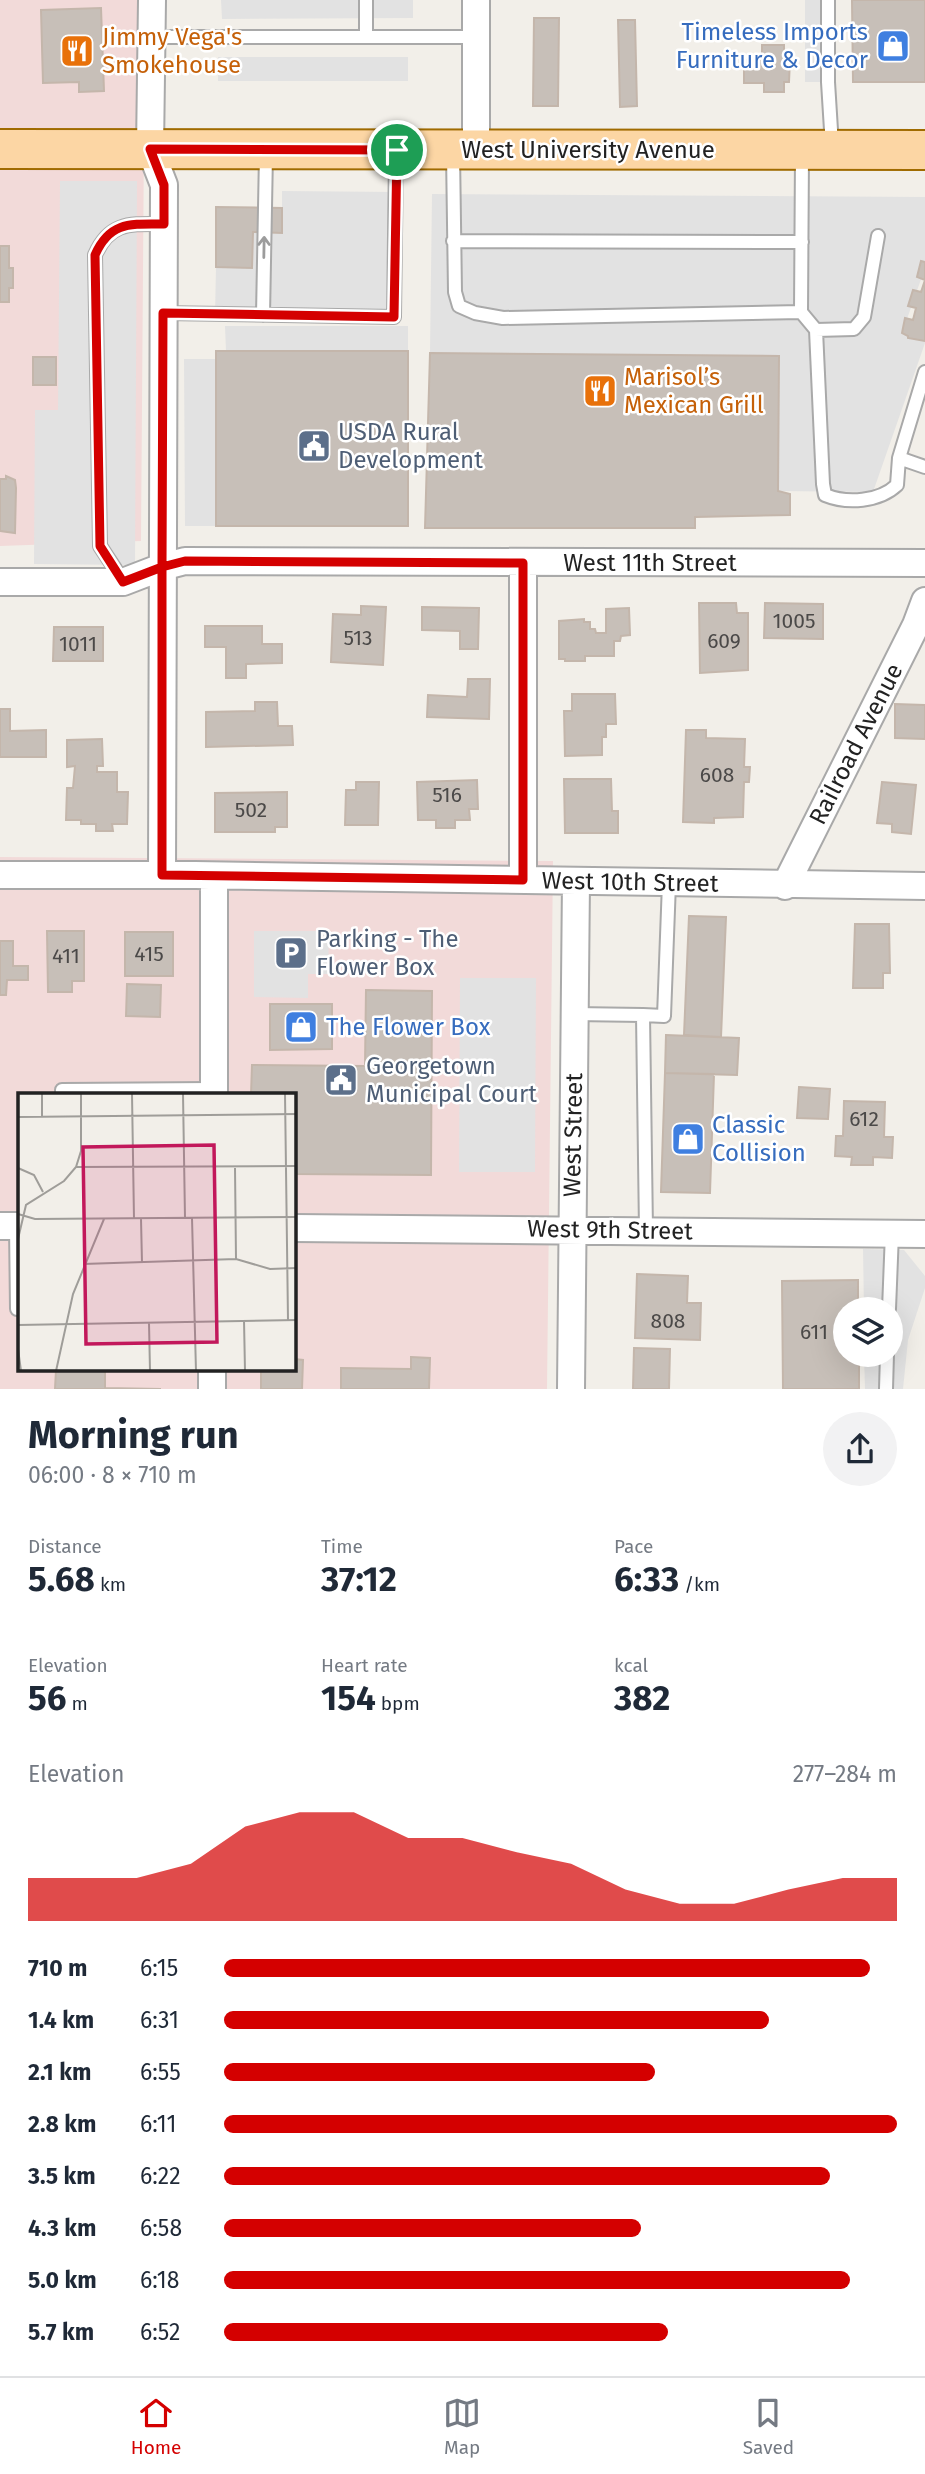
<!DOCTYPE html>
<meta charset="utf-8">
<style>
body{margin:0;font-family:"Fira Sans",sans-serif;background:#f2f2f3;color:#1f2937;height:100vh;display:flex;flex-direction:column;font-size:26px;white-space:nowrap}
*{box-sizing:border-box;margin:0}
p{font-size:23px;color:#747a83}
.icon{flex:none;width:38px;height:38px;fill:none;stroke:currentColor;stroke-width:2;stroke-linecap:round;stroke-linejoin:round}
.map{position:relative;height:1389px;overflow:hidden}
.side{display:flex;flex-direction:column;background:#fff;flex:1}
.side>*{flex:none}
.controls{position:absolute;left:833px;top:1297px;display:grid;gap:14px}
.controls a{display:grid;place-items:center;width:70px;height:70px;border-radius:50%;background:#fff;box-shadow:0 7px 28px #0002;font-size:35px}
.pin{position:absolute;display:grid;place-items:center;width:60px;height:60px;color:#fff;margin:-30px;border:4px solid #fff;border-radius:50%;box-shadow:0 2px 7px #0007}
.round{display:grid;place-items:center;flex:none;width:74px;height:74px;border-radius:37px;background:#f2f2f3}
.headline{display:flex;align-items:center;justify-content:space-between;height:119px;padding:0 28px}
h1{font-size:38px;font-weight:700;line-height:52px}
.metrics{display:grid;grid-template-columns:repeat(3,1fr);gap:10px;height:119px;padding:7px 28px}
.metrics div{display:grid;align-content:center}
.metrics b{font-size:35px;font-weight:700}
.metrics small{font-size:19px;font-weight:400}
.metrics p{font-size:19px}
.chart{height:196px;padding:14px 28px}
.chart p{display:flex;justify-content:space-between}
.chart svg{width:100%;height:126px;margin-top:7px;fill:#d40000;opacity:.7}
ul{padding:0 28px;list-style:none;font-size:23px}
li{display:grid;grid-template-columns:112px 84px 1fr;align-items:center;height:52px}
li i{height:18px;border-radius:9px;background:#d40000}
.dock{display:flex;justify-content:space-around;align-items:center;height:98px;border-top:2px solid #e0e1e3;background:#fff;font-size:19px;color:#747a83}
.dock a{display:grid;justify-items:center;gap:4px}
.dock .on{color:#d40000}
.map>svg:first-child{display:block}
.commercial{fill:#f2dad9;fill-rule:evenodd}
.parking{fill:#e2e2e2}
.building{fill:#c7bfb8;stroke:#c4b6ab;stroke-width:2}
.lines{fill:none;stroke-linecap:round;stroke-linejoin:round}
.lane-casing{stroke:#a9a9a9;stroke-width:16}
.street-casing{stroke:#a9a9a9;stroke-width:30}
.primary-casing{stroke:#a06b00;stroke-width:42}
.lane{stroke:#fff;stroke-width:12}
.street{stroke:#fff;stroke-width:26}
.primary{stroke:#fcd6a4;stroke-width:38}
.oneway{stroke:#9c9c9c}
.route-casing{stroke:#fff;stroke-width:14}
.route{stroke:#d40000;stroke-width:9}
.labels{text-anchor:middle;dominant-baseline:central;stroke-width:5;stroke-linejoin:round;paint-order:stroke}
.number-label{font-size:21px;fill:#4b4948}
.shop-label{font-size:24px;fill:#366cbe;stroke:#fff;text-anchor:start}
.food-label{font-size:24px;fill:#c56008;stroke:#fff;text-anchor:start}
.street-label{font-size:24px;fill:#222;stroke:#fff}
.service-label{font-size:24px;fill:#4e5e75;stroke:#fff;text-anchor:start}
.inset-road{fill:none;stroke:#9f9d99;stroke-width:2}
.view{fill:#c2185b;fill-opacity:0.15;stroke:#c2185b;stroke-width:3.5}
.inset-edge{fill:none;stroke:#222;stroke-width:3.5}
</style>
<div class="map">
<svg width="925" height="1389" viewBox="0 0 925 1389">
<rect width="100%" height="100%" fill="#f2efe9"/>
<!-- commercial -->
<path class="commercial" d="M0,0H145L141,541L0,546Z
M0,857L553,861L547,1389H0ZM19,1095H294V1370H19Z"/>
<!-- parking -->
<path class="parking" d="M221,0H413V18L222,19Z
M805,0H828V82H805Z
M218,57H408V81H218Z
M60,181H137L135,565L34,564L35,410H58Z
M282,191L395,192L394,317L215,315L216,267H252L253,232H282Z
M432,194L925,197V268L902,333L925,341V343L873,492L778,491L779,356L430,353Z
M225,326H408V351H226Z
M184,359H215L216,526H185Z
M254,931H329L328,974H308V998L254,997Z
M460,978H536L535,1172H459Z
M863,1249L904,1250L925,1276V1288L908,1340L903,1389H865L864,1355L891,1354V1309H864Z"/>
<!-- building -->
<path class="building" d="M852,0H925V82H853Z
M101,8L104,91L79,92V82L43,83L41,10Z
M534,18H559L558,106H533Z
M618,20H635L637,106L620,107Z
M762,45H784V59H790L789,82H784V92H764V83H744V60H762Z
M216,207L282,208V233L253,232L252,268L216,267Z
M0,246H9V268H13V288H9V302H0Z
M921,261L925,262V341L908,338V336L902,333L905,318L913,320L916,308L908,306L913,290L921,292L925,280L917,277Z
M216,351H408V526H216Z
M430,353L779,356L778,491L790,494V515L695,517V528H425Z
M33,357H56V385H33Z
M6,476L15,480L16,488L15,533L0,531V479H6Z
M699,603H736L737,613H748V670L700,673Z
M765,603L823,604V639L764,638Z
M361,606L386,607L383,665L331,662L333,614L361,615Z
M422,607L479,608L478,649H460V631L422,630Z
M629,608L630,635L621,636L620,641H614V656H585V661H565V659H559V621L584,619V622H590V629H595L596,633H606V609Z
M205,626H262V644H282V663L246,664V678H226V647H205Z
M54,627H103V661H53Z
M468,679H490L489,719L427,717L428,695L467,697Z
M572,694H615L616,724H606V737H602V755L565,756L564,711H572Z
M255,702H277L278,726H292L293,745L206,747V712L255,711Z
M895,704L925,705V739L895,738Z
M0,709H10V731L46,730V757H0Z
M686,730H706V738L745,739L744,767H750L749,782H744L743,817L714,818V823L683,822Z
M102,739L103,766H97V772H117V792H128L127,824H112L113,831H96V824H81V820H66L67,788H73L75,766L67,767V740Z
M564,779H611L612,811H618V833H565Z
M477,780L478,809H469L470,820H455V828H436V820H418L417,782Z
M356,782H379L378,825H345L346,790H356Z
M882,782L916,785L911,834L892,832V824L877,823Z
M287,792V827H275V832H215V793Z
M689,916L726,917L721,1037L684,1035Z
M855,924H889L890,973H883V988H853Z
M47,931H84V981H72V992H48Z
M125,932H173V976H125Z
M0,941H13V966H28V980H7L6,995H0Z
M127,984L161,985L160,1017L126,1016Z
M366,990L432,991L431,1175L294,1174V1095H251L252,1065L365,1066Z
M270,1004H332V1049L270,1050Z
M666,1035L739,1038L737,1075L665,1073Z
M665,1073L714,1074L710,1193L661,1192Z
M799,1087L830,1089L828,1119L797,1118Z
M844,1101L885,1102L884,1137H893L892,1158L873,1157V1165H851L852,1157L835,1156L836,1136H843Z
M637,1274L688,1276L687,1303H701L700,1340L635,1338Z
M858,1280V1309H845V1354H859V1389H783L782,1281Z
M634,1348L670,1349L669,1389H633Z
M411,1357L430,1358L429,1389H341V1368L411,1369Z
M294,1359L303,1360L302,1389H261V1370H294Z
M56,1370H105V1388L161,1389H55Z"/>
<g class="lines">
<defs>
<path id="lane" d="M828,0V82L832,146
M152,37H476
M366,37V0
M453,153L455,292L459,306L475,313L503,318L801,312L816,330L823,484L825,495C847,504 879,502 897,485L899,458L925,467
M453,241L802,242
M801,312L802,154
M163,313L394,317L396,154
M263,315L266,154
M816,330L854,329L864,317L878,236
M899,458L925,372
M123,581L100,546L95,255C110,221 131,224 164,224
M574,1014L643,1015
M62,1095V1090L214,1089
M16,1226L17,1309
M646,1230L643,1015L664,1016L669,883
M889,1309L892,1233
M886,1389L887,1354"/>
<path id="street" d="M152,0L150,149L164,185L162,875
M476,0V150
M0,582H123L162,567L185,561L925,563
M0,875H195L925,886
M214,876V1095
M523,880V563
M785,886L916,625L925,601
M0,1226H19
M294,1228L925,1234
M212,1389V1370
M571,1389L576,881"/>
<path id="primary" d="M0,149L925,150"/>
</defs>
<!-- lane casing -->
<use href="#lane" class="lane-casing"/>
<!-- street casing -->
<use href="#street" class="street-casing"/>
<!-- primary casing -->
<use href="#primary" class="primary-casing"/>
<!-- lane -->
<use href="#lane" class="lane"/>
<!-- street -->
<use href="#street" class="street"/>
<!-- primary -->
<use href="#primary" class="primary"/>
</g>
<!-- one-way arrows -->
<defs><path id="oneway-shaft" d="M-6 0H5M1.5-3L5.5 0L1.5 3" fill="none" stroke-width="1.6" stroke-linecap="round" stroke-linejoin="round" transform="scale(1.75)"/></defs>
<use class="oneway" href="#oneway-shaft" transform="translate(264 247) rotate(-89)"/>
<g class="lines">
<defs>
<path id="route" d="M397,150L150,149L164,185V224C131,224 110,221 95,255L100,546L123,582L162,567V875L523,880V563L185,561L162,567L163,313L394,317L397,150"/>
</defs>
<!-- route casing -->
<use href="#route" class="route-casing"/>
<!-- route -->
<use href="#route" class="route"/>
</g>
<!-- icons -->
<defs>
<symbol id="shop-square" viewBox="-11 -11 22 22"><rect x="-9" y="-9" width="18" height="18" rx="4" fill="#3f7fe0" stroke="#fff"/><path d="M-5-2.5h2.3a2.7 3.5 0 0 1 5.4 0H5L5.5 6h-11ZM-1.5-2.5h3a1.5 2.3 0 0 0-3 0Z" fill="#fff"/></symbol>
<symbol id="restaurant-square" viewBox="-11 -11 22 22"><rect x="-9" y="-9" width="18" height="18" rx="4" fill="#e8710a" stroke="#fff"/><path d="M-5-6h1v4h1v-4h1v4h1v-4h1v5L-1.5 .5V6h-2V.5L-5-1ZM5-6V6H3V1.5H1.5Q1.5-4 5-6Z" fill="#fff"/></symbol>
<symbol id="civic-square" viewBox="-11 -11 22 22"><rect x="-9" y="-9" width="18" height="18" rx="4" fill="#5c6f8a" stroke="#fff"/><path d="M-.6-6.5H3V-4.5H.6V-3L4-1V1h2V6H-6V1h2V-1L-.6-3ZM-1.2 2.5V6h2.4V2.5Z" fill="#fff"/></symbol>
<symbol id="parking-square" viewBox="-11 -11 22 22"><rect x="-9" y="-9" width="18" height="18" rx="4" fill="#5c6f8a" stroke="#fff"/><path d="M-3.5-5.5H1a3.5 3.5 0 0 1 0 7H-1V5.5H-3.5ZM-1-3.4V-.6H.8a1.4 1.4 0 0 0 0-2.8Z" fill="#fff"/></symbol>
</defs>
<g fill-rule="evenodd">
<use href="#shop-square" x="874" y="27" width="38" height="38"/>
<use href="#restaurant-square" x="58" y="32" width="38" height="38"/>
<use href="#restaurant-square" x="581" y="372" width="38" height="38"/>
<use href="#civic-square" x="295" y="427" width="38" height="38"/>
<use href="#parking-square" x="272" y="934" width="38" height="38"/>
<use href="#shop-square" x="282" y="1008" width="38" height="38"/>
<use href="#civic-square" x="322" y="1061" width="38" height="38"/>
<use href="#shop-square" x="669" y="1120" width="38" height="38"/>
</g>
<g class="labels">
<!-- number labels -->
<g class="number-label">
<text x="794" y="621">1005</text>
<text x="358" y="638">513</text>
<text x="724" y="641">609</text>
<text x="78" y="644">1011</text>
<text x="717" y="775">608</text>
<text x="447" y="795">516</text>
<text x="251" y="810">502</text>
<text x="149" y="954">415</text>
<text x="66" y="956">411</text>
<text x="864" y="1119">612</text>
<text x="668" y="1321">808</text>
<text x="814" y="1332">611</text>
</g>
<!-- shop labels -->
<g class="shop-label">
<text x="868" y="32" text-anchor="end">Timeless Imports<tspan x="868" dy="28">Furniture &amp; Decor</tspan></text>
<text x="326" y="1027">The Flower Box</text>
<text x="712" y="1125">Classic<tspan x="712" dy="28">Collision</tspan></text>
</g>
<!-- food labels -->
<g class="food-label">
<text x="102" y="37">Jimmy Vega's<tspan x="102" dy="28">Smokehouse</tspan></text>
<text x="624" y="377">Marisol’s<tspan x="624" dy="28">Mexican Grill</tspan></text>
</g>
<!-- street labels -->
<g class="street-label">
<text x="588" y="150">West University Avenue</text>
<text x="650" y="563">West 11th Street</text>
<text transform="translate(856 744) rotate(-63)">Railroad Avenue</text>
<text transform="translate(630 882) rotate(1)">West 10th Street</text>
<text transform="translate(573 1135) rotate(-89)">West Street</text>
<text transform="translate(610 1230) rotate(1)">West 9th Street</text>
</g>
<!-- service labels -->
<g class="service-label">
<text x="338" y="432">USDA Rural<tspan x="338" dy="28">Development</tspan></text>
<text x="316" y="939">Parking - The<tspan x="316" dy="28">Flower Box</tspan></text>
<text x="366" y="1066">Georgetown<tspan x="366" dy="28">Municipal Court</tspan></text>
</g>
</g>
<!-- overview -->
<g transform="translate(18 1093)">
<rect width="278" height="278" fill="#f2efe9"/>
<path class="inset-road" d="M24,1V24M114,1L116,126M165,1L167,125M267,1L270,227M0,24L279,21M58,74L279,73M0,75L16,82L25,99M217,75L218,166M0,121L17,126L279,124M174,125L178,278M123,126L124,170M0,146L8,112L46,88L58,74L63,58V1M65,171L218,166L252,176L279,175M226,227L227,278M131,230L132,278M0,232L279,227M0,256L3,278M38,278L55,201L86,126"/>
<path class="view" d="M196,52L199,249L68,251L65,54Z"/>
<rect width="278" height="278" class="inset-edge"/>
</g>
</svg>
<div class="controls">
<a><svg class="icon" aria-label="layers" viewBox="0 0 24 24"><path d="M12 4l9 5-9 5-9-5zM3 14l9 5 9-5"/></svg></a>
</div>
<div class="pin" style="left:397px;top:150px;background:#1e9e55"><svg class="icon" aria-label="arrive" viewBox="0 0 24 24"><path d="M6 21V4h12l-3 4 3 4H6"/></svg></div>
</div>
<section class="side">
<div class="headline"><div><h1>Morning run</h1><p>06:00 · 8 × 710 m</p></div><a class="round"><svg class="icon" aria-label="share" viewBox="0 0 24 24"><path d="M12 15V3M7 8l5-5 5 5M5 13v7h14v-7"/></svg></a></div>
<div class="metrics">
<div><p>Distance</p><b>5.68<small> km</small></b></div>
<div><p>Time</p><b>37:12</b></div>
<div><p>Pace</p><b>6:33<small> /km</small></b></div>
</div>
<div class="metrics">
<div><p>Elevation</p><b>56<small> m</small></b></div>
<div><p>Heart rate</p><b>154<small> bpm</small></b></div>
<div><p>kcal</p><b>382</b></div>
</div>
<div class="chart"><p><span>Elevation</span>277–284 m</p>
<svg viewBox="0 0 160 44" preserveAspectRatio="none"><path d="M0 44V29L10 29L20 29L30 24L40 11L50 6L60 6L70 15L80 15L90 20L100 24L110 33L120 38L130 38L140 33L150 29L160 29V44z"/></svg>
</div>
<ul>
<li><b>710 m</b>6:15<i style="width:96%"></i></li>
<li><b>1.4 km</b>6:31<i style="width:81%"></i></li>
<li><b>2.1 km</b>6:55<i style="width:64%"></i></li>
<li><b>2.8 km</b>6:11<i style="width:100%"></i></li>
<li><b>3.5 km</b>6:22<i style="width:90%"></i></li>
<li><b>4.3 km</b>6:58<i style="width:62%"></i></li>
<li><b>5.0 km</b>6:18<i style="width:93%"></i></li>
<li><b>5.7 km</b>6:52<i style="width:66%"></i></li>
</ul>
</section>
<nav class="dock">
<a class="on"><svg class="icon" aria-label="home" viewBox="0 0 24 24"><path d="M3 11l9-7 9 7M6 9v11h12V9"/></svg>Home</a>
<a><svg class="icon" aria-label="map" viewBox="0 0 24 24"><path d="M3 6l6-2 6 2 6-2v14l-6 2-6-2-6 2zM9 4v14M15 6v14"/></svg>Map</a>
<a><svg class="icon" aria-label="saved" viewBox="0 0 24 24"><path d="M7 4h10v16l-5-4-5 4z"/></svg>Saved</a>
</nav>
